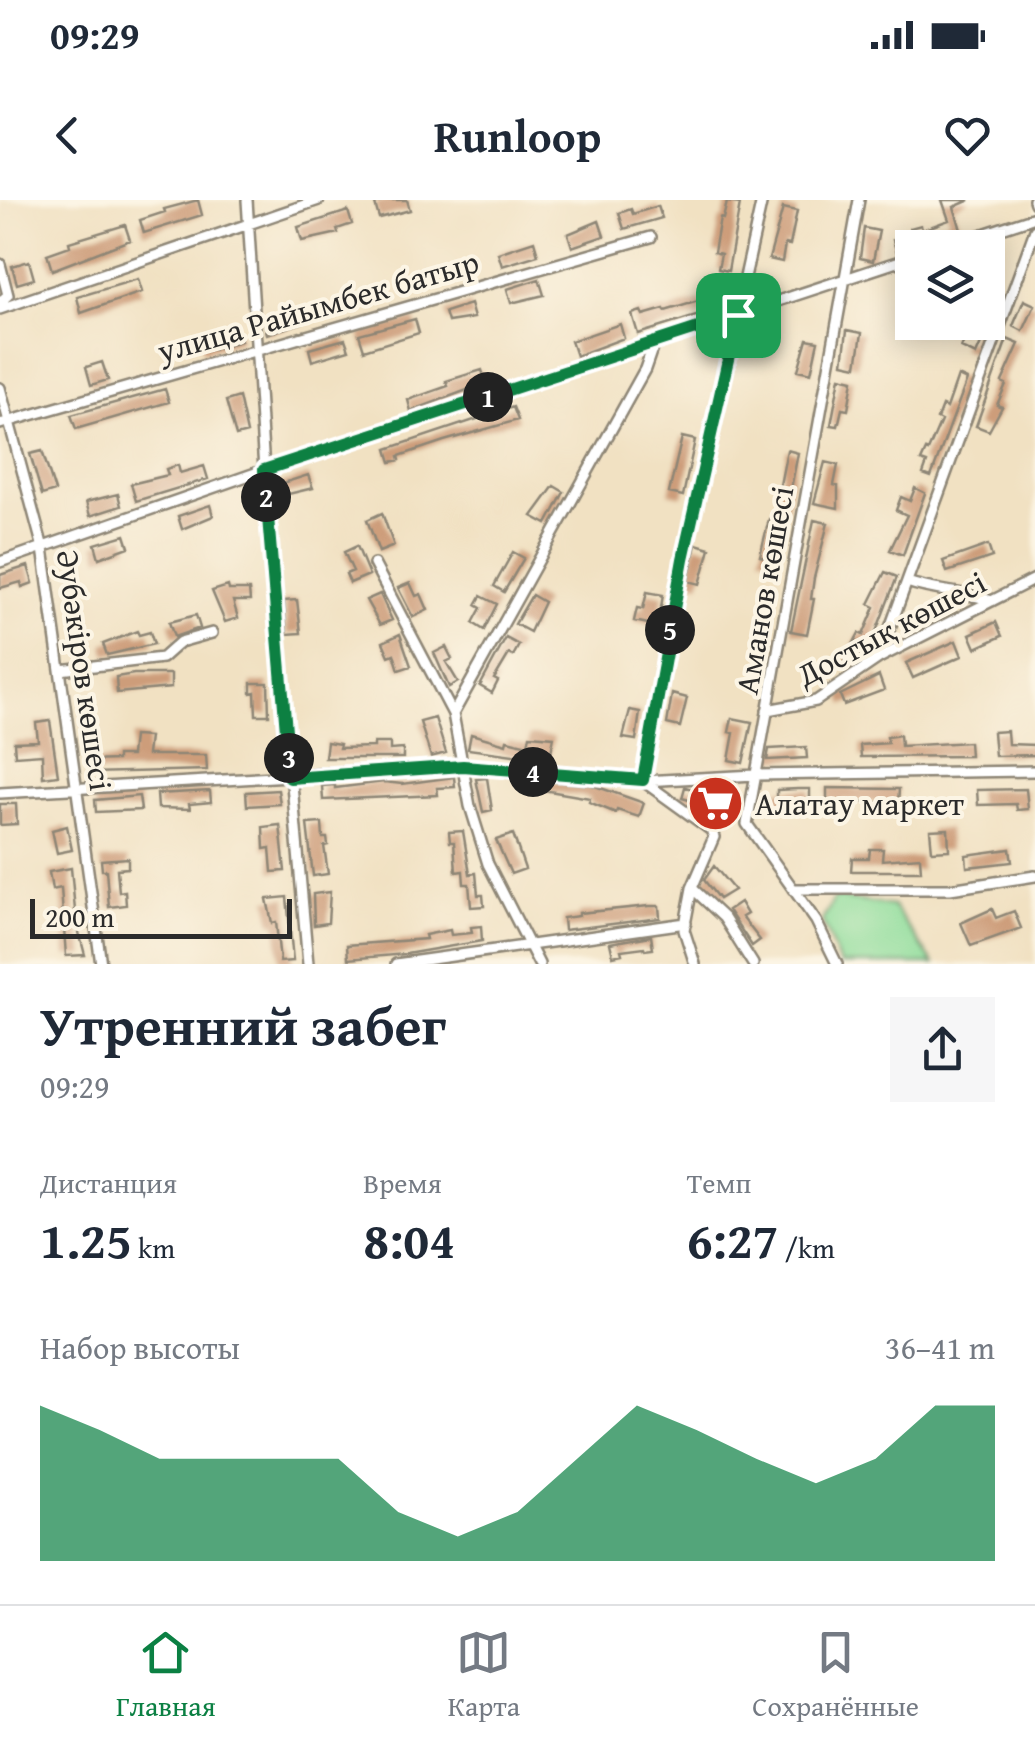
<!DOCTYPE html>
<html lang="ru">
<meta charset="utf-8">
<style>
body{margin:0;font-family:"Gentium Book Plus",serif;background:#f6f6f7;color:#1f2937;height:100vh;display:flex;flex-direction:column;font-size:38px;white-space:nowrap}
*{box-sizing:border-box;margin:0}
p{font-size:32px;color:#747a83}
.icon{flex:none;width:55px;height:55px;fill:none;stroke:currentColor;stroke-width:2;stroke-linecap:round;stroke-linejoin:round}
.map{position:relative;height:764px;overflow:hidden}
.side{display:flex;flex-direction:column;background:#fff;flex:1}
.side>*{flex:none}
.fabs{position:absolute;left:895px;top:30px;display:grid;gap:20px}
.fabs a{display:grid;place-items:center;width:110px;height:110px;border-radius:0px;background:#fff;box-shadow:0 5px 25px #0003;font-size:50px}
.scale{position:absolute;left:30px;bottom:25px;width:262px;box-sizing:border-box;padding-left:10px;border:5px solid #2b2b2b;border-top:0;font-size:28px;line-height:35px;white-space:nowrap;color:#2b2b2b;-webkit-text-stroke:8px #fcf5e5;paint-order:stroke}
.pin{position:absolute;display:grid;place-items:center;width:85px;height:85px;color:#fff;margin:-42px;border-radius:20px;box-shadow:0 5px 15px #0006}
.km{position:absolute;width:50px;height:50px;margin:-25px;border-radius:50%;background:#222;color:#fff;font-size:28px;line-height:50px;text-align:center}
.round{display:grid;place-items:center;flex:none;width:105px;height:105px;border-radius:0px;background:#f6f6f7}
.head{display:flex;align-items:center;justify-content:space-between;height:170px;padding:0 40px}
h1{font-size:55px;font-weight:800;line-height:75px}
.metrics{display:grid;grid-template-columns:repeat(3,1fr);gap:15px;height:170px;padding:10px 40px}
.metrics div{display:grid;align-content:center}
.metrics b{font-size:50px;font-weight:800}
.metrics small{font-size:28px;font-weight:400}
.metrics p{font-size:28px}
.chart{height:280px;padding:20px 40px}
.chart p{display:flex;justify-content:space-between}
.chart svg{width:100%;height:180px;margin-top:10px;fill:#0b8043;opacity:.7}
.status{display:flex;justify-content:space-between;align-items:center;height:70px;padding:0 50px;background:#fff;direction:ltr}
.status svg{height:28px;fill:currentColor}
header{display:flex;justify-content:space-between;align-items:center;height:130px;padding:0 40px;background:#fff;font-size:45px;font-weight:800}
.menu{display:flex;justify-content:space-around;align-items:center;height:140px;border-top:2px solid #e0e1e3;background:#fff;font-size:28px;color:#747a83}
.menu a{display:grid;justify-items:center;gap:5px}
.menu .current{color:#0b8043}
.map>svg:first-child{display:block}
.green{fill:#8fdd9b;stroke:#5d8463;stroke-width:2.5}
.building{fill:#cd9d7a}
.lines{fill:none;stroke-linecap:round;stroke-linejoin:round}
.minor-casing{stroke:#8e8676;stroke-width:14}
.minor{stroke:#fff;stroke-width:9}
.route-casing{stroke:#fff;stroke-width:20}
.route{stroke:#0b8043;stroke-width:12}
.labels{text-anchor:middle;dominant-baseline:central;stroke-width:8;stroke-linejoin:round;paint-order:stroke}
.street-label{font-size:32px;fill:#2b2b2b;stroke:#fcf5e5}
.poi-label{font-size:32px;fill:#2b2b2b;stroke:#fcf5e5;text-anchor:start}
</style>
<div class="status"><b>09:29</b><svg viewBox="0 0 49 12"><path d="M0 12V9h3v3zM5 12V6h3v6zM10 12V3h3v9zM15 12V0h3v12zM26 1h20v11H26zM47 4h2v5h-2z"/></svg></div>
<header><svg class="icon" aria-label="back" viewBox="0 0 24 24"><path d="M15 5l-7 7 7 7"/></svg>Runloop<svg class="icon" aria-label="heart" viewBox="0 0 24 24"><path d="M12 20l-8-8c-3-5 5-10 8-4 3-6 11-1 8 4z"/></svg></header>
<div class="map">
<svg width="1035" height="764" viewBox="0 0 1035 764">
<rect width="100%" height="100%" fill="#fcf5e5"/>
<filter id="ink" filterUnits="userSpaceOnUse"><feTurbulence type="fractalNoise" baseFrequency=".01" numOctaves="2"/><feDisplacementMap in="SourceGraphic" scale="20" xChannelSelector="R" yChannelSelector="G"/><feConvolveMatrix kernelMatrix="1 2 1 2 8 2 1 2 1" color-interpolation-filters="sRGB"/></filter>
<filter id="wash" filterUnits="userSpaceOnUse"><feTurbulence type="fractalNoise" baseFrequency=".0048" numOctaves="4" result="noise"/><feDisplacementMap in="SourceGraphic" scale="40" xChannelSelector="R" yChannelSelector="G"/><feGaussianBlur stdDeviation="2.25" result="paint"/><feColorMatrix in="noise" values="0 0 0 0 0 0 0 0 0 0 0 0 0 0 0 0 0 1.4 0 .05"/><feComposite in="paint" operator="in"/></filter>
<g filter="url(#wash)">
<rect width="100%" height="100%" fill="#f1e1c2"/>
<!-- green -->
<path class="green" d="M835,697L893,706L934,764H840L822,721Z"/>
<g id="blocks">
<!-- building -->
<path class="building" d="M198,0L202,15L144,33L140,20L165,12L164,9Z
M386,0H407L410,10L379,18L375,4Z
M942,0H970L954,7L961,30L897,53L893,40L912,34L910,28L921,25L922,30L949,20Z
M727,2L740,4L728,71L718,69L721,54L714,52L720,18L723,19Z
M658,6L662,18L624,29L619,13L631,9L633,14Z
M783,8L797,11L790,45L785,44L782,62L769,59Z
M348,11L352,24L337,29L338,33L302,41L298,27Z
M599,21L604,36L572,47L568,34Z
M125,25L130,40L52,70L47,54L70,46L69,42Z
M864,28L879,31L873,61L860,58Z
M534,41L538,55L502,66L498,53Z
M29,61L34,79L17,84L12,66Z
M138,79L142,92L81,113L77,97Z
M539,79L544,95L511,103L507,89Z
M715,96L719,109L638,134L632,114L641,111L643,115L664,109L665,111Z
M1024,100L1035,105L1023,131L1013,126Z
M470,104L474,118L448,122L445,112Z
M298,108L302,123L267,134L263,118Z
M415,119L419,133L364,150L359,134Z
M979,122L989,125L976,155L961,148L964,141L970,143Z
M620,124L624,138L576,156L571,141Z
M237,128L241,141L203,152L199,140Z
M847,130L862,133L857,166L843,163Z
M345,139L349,150L312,161L309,149Z
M807,139L818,141L811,173L798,170Z
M1007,139L1019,144L1002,182L1006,184L997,205L1002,207L989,231L976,226Z
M102,162L108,180L91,185L86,167Z
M482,170L486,183L411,211L408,200L448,186L446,181Z
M958,176L967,180L931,277L923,274L927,263L921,261L926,250L928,251L941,221L937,219L942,206L947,208Z
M840,177L853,180L848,210L842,209L838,226L831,225Z
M165,189L169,202L76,229L71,215Z
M239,197L247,233L236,236L226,201Z
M513,207L518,220L444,241L399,256L400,260L391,262L387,249Z
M682,237L695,240L683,296L669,293Z
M787,250L798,253L777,360L760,356L769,319L773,320Z
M42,251L55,291L42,295L30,254Z
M825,262L838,265L834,285L838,286V308L814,303Z
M178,265L180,273L204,266L208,279L136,301L131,284L168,275L166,269Z
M308,275L313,288L276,297L274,286Z
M554,286L564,292L547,324L532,316Z
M915,288L925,293L903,355L890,350L907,315L896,310L901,297L910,301Z
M118,294L121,306L90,316L86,302Z
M210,305L213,316L182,329L178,316Z
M382,313L394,346L379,352L367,320Z
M814,320L828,323L814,378L811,399H814L807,434L791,431Z
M125,335L129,347L99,358L95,344Z
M696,344L710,348L700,384L688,381Z
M988,345L992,357L947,372L943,361Z
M357,346L369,375L350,383L346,374L353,371L344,352Z
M513,352L524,358L504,392L494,386Z
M28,366L33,383L22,387L21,382L0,388V375Z
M885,372L897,377L869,450L863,447L853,466L844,462L859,433L863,435L875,407L869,404Z
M410,383L416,396L421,394L428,410L413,417L398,388Z
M228,386L229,390H249L250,401H233L238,418L225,422L212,391Z
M647,392L663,395L658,426L634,421L637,408L643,409Z
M380,394L392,420L380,425L366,400Z
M532,395L544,402L530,432L515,424Z
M481,396L497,404L484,430L473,423L481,408L476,405Z
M297,400L301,433L287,434L284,401Z
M196,415L200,428L174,437L169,422Z
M996,422L1002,436L976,448L970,434Z
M137,431L139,435L150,432L154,444L107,455L103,444Z
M400,434L411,466L399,470L394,454L389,456L383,442Z
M506,438L519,445L513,456L509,454L494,479L498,481L492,493L480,486Z
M956,441L962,456L913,478L906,463Z
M446,447L452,459L446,462L458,482L449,487L434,453Z
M134,474H171V488L117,493L116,477Z
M879,476L884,490L844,505L840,495Z
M251,483H268L269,515H256L255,492L251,493Z
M672,494L687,498L680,527L667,524Z
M630,510L640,512L636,540L623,538Z
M435,518L446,553L431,557L420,522Z
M732,518L752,522L743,563L729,560L734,533L729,532Z
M50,521L58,575L43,577L42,554L15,556L14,542L38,541L36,523Z
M1007,531L1008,544L1035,545V555L995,556L993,532Z
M471,534L506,544L507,540L528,545L530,535L554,537L550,557L522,552L521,556L468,549Z
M900,535L901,546L969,542L970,556L861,557L860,545L888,543L887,537Z
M133,536L149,537L147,555H206L207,570L89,573V561L117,560V556H131Z
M327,542L340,544L339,548L374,547V543H390V550L403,549V558H325Z
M806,547L807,558L767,560L769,549Z
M454,577L455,587L437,588L438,595L323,600L322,586L335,585V588L384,582L402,584Z
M487,578L492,610L483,612L476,579Z
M538,580L592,585L644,603L639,617L617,610L616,613L589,602L590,598L537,589Z
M685,587L707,593L708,589L716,591V588L731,591L723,621L702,613L704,604L682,598Z
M827,588L899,589L898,604L842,600L841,606L827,605Z
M798,589H810V603H777V590Z
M1026,589L1028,609L1017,610L1016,604L978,605L977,590Z
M278,590L280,604L247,606L246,592Z
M210,591L211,602L189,604L190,609L158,608L157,594Z
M139,596L141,610L96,612L95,600Z
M0,604H16L17,624L0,625Z
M322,623L323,638H327L328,645L324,646L328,674L313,676L307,624Z
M280,625L285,671L272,672L270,648L264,649L263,627Z
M67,626L72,650L57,653L52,630Z
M948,629L949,650L932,651L930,630Z
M463,631L470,674L476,673L478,695H483L484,706L471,707L469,684H464L463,671L456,672L454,642H450L449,632Z
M513,634L525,669L511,674L496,640Z
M870,649H883L882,660L920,657L921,671H851L852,658H869Z
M1010,649L1012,662L967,667L966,655Z
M128,658V668L117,669L119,692L125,691L126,705L109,707L106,670H102L101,660Z
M714,666L734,690L719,699L704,680Z
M71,668L76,721L85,755L66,756L61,688L52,690L49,672Z
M330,692L328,723L314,725L313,694Z
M287,697L293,761L280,762L276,722L272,723L267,699Z
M740,702L747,714L742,717L760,740L752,746L728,710Z
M649,706H659L660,718L564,730L563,718L579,716V713Z
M992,709L996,718L1014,711L1021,728L971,746L961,723Z
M481,726L482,741L406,754L348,759L347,745L426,739L425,735L450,730L451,735L472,733L471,727Z
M651,736L653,749L645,750L644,747L621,750L622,754L613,756L610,743Z"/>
</g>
</g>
<g filter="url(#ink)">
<use href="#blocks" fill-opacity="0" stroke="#8e8676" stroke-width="2.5"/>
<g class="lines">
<defs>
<path id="minor" d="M247,0L264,270L308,764
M1034,0L1035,3
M941,48L1035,17
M0,64L8,95L0,102
M0,109L319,0
M0,188L43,348L101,764
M0,224L651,37
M0,362L264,270L912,57
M374,364L453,514L470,606L488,664L539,764
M907,382C935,392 963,391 992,401
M879,458L1035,30
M60,470L162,458L180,442L212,433
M767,510L816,501L879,458L1035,379
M453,514L645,169L654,143
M0,593L463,566L643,581L755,575L1035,571
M692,688L684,730L695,764
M793,689H950L1035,676
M396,764L686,723
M753,764L724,718L692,688L714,637L711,630L643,581L683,359L762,0
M837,764L816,721L747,624L859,0"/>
</defs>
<!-- minor casing -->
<use href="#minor" class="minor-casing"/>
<!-- minor -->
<use href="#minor" class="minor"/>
</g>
</g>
<g class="lines" filter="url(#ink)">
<defs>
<path id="route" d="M738,115L683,359L643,580L463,566L290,578L264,270Z"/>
</defs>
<!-- route casing -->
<use href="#route" class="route-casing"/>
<!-- route -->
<use href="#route" class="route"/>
</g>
<!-- icons -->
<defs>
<symbol id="supermarket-disc" viewBox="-11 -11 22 22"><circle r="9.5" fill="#c8321e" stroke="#fcf5e5"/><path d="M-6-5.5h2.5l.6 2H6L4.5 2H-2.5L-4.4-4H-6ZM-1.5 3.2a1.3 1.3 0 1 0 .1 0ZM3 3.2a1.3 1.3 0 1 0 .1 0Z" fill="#fff"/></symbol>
</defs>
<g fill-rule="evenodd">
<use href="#supermarket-disc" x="684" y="572" width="63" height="63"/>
</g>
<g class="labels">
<!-- street labels -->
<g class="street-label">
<text transform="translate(318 106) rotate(-16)">улица Райымбек батыр</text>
<text transform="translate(764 390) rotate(-80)">Аманов көшесі</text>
<text transform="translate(891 428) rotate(-28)">Достық көшесі</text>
<text transform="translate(85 470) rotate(82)">Әубәкіров көшесі</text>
</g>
<!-- poi labels -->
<g class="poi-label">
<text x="755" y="603">Алатау маркет</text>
</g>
</g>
</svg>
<div class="fabs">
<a><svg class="icon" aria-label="layers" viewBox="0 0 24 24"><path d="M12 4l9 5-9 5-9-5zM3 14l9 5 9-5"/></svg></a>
</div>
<div class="scale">200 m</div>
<div class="pin" style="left:738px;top:115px;background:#1e9e55"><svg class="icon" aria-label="arrive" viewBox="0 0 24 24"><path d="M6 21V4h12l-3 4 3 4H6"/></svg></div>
<b class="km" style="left:488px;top:197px">1</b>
<b class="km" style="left:266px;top:297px">2</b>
<b class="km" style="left:289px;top:558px">3</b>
<b class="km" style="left:533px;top:572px">4</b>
<b class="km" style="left:670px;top:430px">5</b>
</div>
<section class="side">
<div class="head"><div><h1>Утренний забег</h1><p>09:29</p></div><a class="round"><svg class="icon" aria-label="share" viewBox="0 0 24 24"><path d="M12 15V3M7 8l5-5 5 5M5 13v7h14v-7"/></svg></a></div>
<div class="metrics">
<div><p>Дистанция</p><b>1.25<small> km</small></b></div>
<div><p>Время</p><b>8:04</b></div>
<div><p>Темп</p><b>6:27<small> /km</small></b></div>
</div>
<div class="chart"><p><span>Набор высоты</span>36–41 m</p>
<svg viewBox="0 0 160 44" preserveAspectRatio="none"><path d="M0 44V6L10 12L20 19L30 19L40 19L50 19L60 32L70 38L80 32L90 19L100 6L110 12L120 19L130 25L140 19L150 6L160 6V44z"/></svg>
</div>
</section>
<nav class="menu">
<a class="current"><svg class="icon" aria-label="home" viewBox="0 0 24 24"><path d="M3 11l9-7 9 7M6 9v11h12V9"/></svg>Главная</a>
<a><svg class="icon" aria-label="map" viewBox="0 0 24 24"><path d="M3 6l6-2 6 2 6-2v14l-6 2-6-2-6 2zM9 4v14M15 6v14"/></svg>Карта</a>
<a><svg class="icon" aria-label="saved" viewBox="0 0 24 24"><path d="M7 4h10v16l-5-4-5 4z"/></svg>Сохранённые</a>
</nav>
